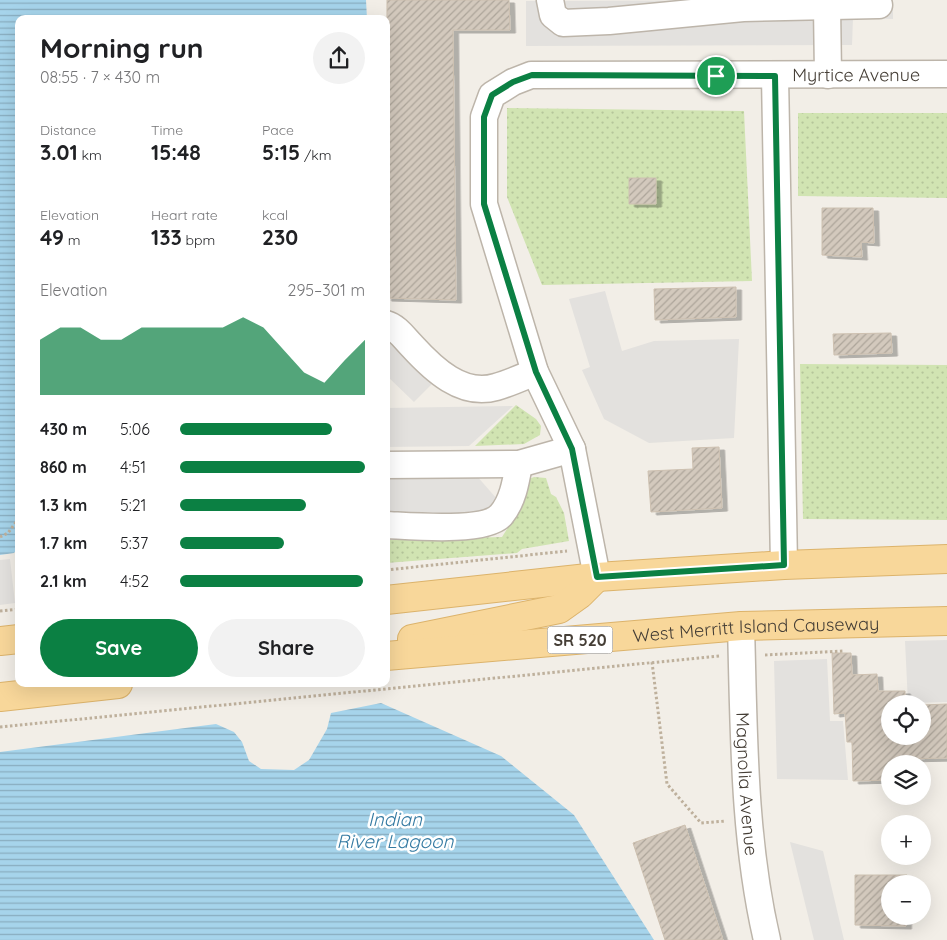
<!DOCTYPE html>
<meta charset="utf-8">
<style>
body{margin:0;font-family:Quicksand,sans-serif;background:#f2f2f2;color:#202124;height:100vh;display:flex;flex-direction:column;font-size:19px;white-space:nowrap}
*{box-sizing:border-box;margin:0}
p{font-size:16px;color:#757577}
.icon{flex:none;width:28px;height:28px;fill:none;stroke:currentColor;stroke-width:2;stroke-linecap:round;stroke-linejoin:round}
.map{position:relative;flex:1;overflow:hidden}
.details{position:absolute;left:15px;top:15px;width:375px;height:672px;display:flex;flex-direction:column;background:#fff;border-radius:10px;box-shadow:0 5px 20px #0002}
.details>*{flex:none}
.tools{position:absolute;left:881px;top:695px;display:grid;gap:10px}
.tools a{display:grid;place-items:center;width:50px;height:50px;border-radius:50%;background:#fff;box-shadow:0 5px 20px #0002;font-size:25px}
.pin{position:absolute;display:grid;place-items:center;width:42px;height:42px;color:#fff;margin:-21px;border:2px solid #fff;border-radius:50%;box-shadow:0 1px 5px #0007}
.round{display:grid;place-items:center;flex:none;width:52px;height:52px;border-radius:26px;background:#f2f2f2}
.overview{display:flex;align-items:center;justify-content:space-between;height:85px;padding:0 25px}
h1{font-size:28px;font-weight:700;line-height:38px}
.stats{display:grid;grid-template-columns:repeat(3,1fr);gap:8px;height:85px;padding:5px 25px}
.stats div{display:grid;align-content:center}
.stats b{font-size:21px;font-weight:700}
.stats small{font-size:14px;font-weight:400}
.stats p{font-size:14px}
.chart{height:140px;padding:10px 25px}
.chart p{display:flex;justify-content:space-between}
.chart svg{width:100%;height:90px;margin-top:5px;fill:#0b8043;opacity:.7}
.cta{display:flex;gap:10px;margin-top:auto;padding:10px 25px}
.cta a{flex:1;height:58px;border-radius:30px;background:#0b8043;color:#fff;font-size:20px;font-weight:700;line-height:58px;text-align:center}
.cta a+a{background:#f2f2f2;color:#202124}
ul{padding:0 25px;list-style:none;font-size:16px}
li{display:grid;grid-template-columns:80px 60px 1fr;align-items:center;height:38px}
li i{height:12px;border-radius:6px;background:#0b8043}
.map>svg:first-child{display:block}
.grass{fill:url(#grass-dots)}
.parking{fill:#e3e1de}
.water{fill:url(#water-rules)}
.building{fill:url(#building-hatch);stroke:#cdc0b0;filter:url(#shadow)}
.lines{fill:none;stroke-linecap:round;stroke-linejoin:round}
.minor-casing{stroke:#bdb5aa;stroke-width:29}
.major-casing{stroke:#dcb36b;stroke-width:30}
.path{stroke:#beb09c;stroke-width:3;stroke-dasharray:2.5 2.5;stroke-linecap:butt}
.minor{stroke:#fff;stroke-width:26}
.major{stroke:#f8d79a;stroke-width:28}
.route-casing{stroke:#fff;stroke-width:10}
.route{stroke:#0b8043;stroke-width:6}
.labels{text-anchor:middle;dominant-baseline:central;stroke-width:5;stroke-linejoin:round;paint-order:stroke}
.shield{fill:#fff;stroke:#7d7872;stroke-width:1}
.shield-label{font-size:16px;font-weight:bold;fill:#453e36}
.street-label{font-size:18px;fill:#453e36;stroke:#fff}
.water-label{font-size:19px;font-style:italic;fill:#347aa2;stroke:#fff}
</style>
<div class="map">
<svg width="947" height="940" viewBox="0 0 947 940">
<defs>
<pattern id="grass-dots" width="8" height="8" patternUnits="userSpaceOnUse" patternTransform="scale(1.25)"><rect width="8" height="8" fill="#d1e4b2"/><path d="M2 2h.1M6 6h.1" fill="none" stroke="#b5c59a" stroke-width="1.8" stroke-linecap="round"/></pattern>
<pattern id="water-rules" width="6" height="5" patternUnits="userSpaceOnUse" patternTransform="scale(1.25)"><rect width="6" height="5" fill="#a6d4eb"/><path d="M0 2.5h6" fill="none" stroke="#89adbf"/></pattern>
<pattern id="building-hatch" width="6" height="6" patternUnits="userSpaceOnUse" patternTransform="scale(1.25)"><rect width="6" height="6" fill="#d3c9bd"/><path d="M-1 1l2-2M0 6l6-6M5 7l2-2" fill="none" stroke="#ada59a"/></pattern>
<filter id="shadow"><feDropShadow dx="5.5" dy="3" stdDeviation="0" flood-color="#0004"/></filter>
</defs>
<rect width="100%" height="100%" fill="#f2eee7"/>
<!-- grass -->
<path class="grass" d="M507,108L744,111L752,281L542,285L507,197Z
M798,113H947V198L798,196Z
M800,364L947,365V520L803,519Z
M516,405L536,419L541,426L540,435L524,444L475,446Z
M534,477L546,478L551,494L556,497L564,513L569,541L522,549L517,553L386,563V540L502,537L524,502L529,479Z"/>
<!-- parking -->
<path class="parking" d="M893,0V19L853,18L852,45L526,46V1Z
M605,291L622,351L654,341L739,339L734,438L649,443L604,419L582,370L590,367L569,299Z
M386,340L432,384L414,402L386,375Z
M513,406L469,446L386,447V408Z
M476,475L497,499L483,514L386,515V476Z
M10,559L15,603L0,605V560Z
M947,640V702L908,703L905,641Z
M827,659L830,721H843L848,780L777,779L774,661Z
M790,842L823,851L844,940H814Z"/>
<!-- water -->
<path class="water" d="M0,0H366L367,19H19V547L14,553L0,555Z
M381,703L501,756L574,815L654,940H0V752L216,724L234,732L242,742L249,761L261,769L294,770L309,760L327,729L331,713Z"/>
<!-- building -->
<path class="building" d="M387,0H509L510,30H453L456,300L386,298Z
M629,178H656V204H629Z
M822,208H873L874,243L861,242L862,257L822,255Z
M736,287V317L655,320L654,289Z
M891,333L892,353L834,355L833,334Z
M719,447L722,508L651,512L648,471L693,469L692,448Z
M832,653H851L852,675L877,674L878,691H905V704H890V736H922V705L947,704V758L904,759V764H890V780L853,781L852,742H847L845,713L834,714Z
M685,825L723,940H665L633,843Z
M855,875H907V884H890V916H906V926L855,925Z"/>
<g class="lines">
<defs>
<g id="minor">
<path d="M550,0L553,15L563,23L609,21L743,8L879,5"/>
<path d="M827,6L828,75"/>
<path d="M775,76L784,565"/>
<path d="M386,324C397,327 404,338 412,346C433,369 462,397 496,387C510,383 523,377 535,372"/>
<path d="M386,465L519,464L572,449"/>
<path d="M386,525C410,526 485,533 501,515C513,501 516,481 519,464"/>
<path id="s1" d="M597,577L572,449L535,372L484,204V117L492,95L513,82L531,75L947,74"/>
<path id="s2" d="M741,626C744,731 743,837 767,940"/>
</g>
<g id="major">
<path d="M386,600L597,577L784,565L947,559"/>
<path d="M412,639L559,609L580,594L597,577"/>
<path d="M0,641L19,639"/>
<path id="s3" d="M386,656L741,626L947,621"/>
<path d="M0,697L118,684"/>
</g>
</defs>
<!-- minor casing -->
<use href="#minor" class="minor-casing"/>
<!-- major casing -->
<use href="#major" class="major-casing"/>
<!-- path -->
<path class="path" d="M0,537L8,533L19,518
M386,570L567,551
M0,611L19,609
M765,655L844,651
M652,662L667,784L701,823L726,821
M0,727L719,656"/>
<!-- minor -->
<use href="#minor" class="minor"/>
<!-- major -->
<use href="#major" class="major"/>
</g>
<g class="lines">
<defs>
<path id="route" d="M532,75L775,76L784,565L597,577L572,449L536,372L484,204V117L492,95L513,82Z"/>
</defs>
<!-- route casing -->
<use href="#route" class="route-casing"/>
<!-- route -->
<use href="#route" class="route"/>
</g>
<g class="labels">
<!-- shield labels -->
<rect class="shield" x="547.5" y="626.5" width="65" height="27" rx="4"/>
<g class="shield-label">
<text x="580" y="640">SR 520</text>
</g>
<!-- street labels -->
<g class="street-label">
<text stroke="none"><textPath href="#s1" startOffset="871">Myrtice Avenue</textPath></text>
<text stroke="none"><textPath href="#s3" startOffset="371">West Merritt Island Causeway</textPath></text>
<text stroke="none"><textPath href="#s2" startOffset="158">Magnolia Avenue</textPath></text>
</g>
<!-- water labels -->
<g class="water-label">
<text x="395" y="819">Indian<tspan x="395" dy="22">River Lagoon</tspan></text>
</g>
</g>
</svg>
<div class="tools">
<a><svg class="icon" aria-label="locate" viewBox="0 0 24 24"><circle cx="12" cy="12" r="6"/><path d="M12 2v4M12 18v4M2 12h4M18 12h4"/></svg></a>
<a><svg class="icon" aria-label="layers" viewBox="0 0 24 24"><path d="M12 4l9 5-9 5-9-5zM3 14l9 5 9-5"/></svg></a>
<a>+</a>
<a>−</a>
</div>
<div class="pin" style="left:716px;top:76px;background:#1e9e55"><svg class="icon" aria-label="arrive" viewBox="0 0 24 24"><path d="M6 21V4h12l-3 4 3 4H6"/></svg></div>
<section class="details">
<div class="overview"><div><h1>Morning run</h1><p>08:55 · 7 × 430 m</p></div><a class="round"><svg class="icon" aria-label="share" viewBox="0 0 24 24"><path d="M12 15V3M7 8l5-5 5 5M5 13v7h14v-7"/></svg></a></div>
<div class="stats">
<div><p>Distance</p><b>3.01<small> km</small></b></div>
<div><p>Time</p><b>15:48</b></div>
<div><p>Pace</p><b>5:15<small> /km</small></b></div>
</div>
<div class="stats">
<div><p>Elevation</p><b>49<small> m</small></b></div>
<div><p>Heart rate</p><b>133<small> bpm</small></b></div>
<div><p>kcal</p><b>230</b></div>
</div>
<div class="chart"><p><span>Elevation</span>295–301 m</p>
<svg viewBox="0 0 160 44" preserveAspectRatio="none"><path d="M0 44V17L10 11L20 11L30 17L40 17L50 11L60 11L70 11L80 11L90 11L100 6L110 11L120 22L130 33L140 38L150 27L160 17V44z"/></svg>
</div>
<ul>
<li><b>430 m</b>5:06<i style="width:82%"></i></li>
<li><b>860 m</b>4:51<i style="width:100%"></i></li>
<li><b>1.3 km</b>5:21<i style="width:68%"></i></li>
<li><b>1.7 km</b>5:37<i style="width:56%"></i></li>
<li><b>2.1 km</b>4:52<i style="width:99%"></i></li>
</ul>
<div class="cta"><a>Save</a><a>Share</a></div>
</section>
</div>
